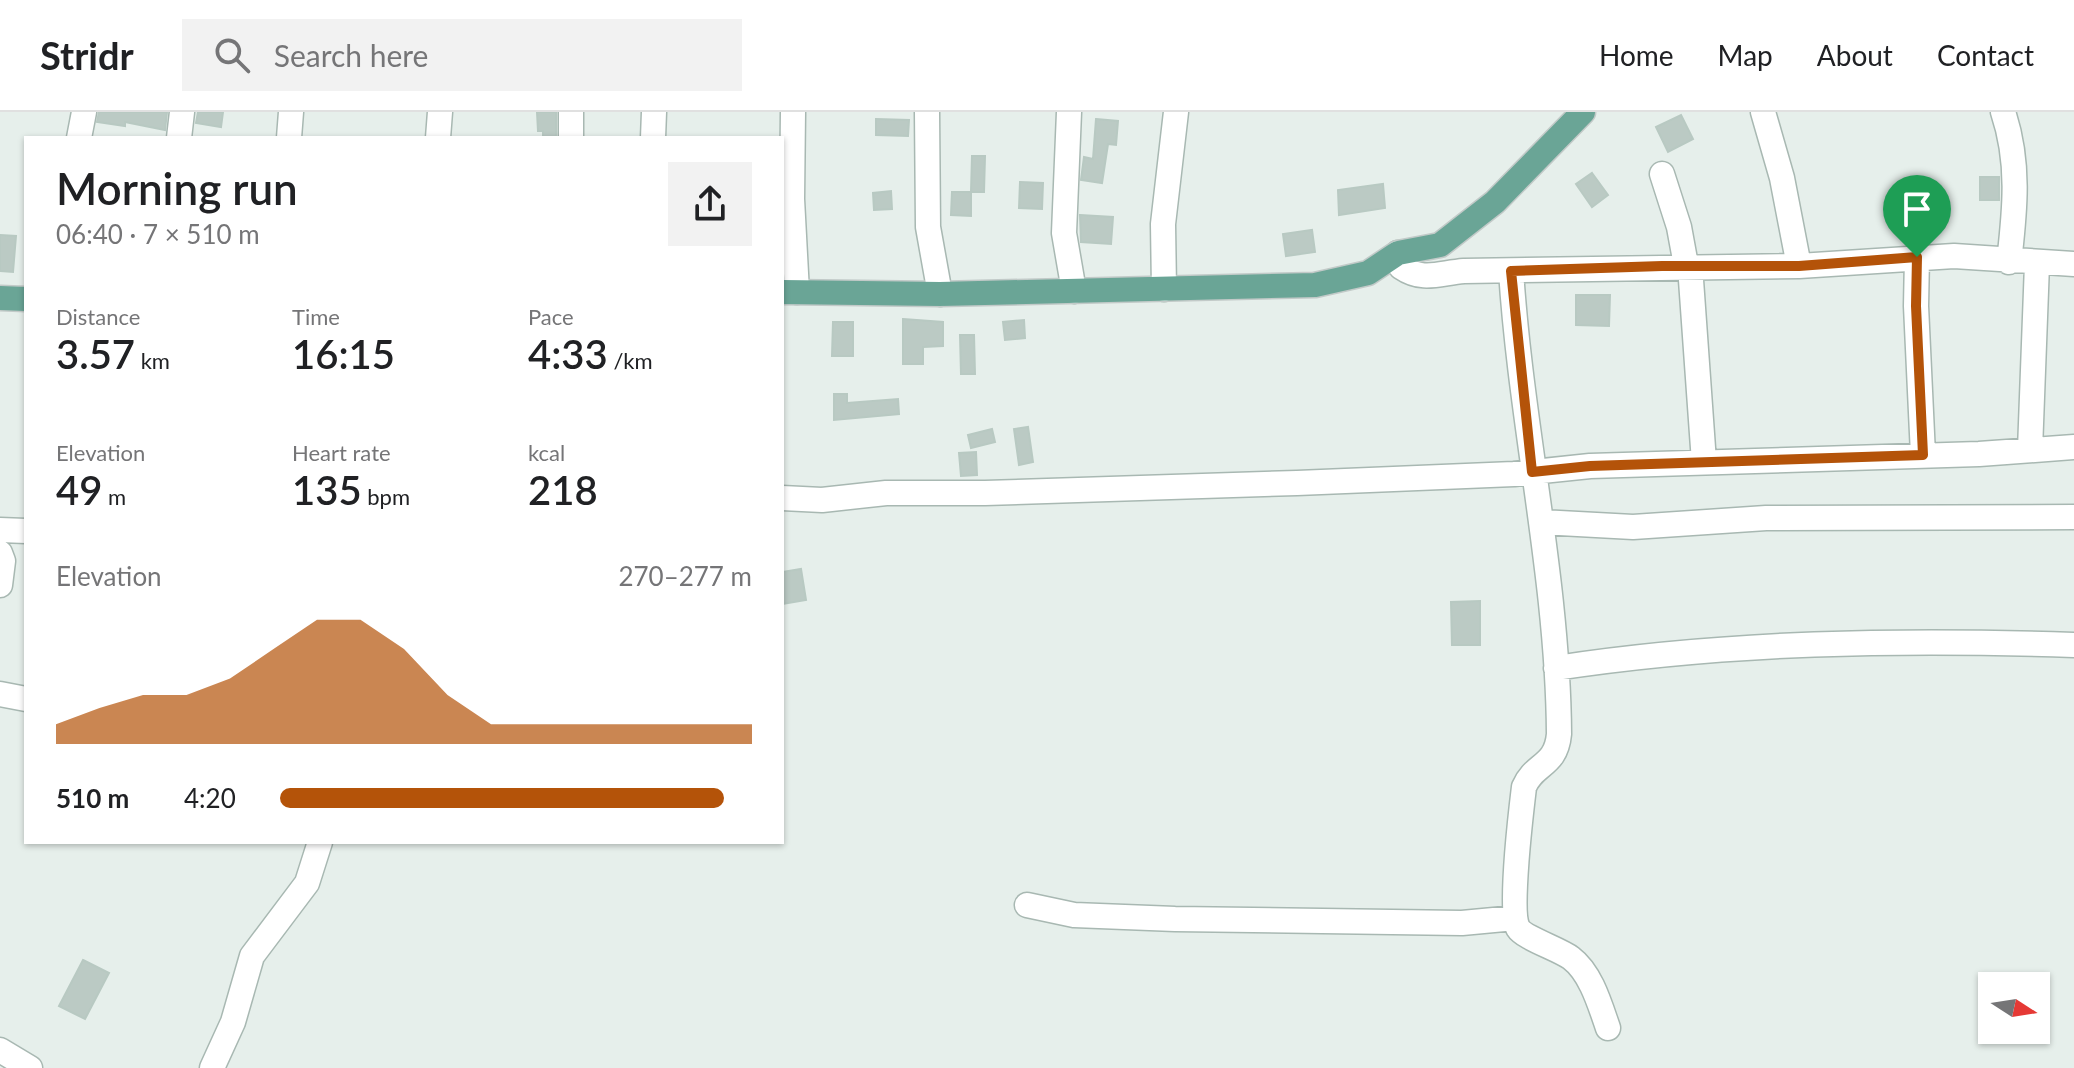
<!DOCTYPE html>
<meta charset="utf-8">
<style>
body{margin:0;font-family:Lato,sans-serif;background:#f2f2f2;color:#202124;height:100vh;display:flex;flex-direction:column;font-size:30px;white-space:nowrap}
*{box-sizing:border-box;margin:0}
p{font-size:26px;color:#757577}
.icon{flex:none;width:44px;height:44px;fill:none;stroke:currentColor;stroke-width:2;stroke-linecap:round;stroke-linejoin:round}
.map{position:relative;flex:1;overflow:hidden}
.side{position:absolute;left:24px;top:24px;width:760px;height:708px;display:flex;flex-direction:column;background:#fff;border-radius:0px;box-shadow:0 2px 6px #0004}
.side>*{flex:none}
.needle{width:52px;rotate:102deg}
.fabs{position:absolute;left:1978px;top:860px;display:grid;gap:16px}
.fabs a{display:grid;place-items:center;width:72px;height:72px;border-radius:0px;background:#fff;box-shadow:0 2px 6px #0004;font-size:40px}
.pin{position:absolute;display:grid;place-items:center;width:68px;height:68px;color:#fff;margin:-82px -34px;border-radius:50% 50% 50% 0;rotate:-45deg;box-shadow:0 0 8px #0007}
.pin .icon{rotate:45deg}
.round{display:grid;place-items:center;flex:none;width:84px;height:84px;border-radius:0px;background:#f2f2f2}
.summary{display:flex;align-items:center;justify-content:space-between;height:136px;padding:0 32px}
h1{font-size:44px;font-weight:600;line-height:60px}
.metrics{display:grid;grid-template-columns:repeat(3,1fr);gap:12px;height:136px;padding:8px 32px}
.metrics div{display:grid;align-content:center}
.metrics b{font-size:40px;font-weight:600}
.metrics small{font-size:22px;font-weight:400}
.metrics p{font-size:22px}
.chart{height:224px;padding:16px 32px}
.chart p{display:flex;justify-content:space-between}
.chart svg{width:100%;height:144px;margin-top:8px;fill:#b45309;opacity:.7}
ul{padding:0 32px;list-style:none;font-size:26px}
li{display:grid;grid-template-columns:128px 96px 1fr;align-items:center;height:60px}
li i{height:20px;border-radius:10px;background:#b45309}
header{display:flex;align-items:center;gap:48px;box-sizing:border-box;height:112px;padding:0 40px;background:#fff;border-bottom:2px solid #e0e0e0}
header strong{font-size:38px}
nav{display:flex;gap:44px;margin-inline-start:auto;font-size:28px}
.search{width:560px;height:72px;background:#f2f2f2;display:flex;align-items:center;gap:20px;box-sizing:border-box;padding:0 28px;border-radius:0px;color:#757577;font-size:30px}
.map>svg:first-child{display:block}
.building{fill:#bbcac4;stroke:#b8c9c2;stroke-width:2}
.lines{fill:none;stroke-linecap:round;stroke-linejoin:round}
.minor-casing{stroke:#a8b8b2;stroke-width:27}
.major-casing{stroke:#c2cac8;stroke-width:27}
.minor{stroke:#fff;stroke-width:24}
.major{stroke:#6aa596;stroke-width:24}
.route-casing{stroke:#fff;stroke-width:16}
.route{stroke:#b45309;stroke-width:10}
</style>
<header>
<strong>Stridr</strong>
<div class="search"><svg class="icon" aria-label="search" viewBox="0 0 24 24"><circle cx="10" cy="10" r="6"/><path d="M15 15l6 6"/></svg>Search here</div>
<nav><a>Home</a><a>Map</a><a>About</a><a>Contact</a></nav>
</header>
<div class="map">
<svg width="2074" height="956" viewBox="0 0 2074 956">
<rect width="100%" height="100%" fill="#e6efeb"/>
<!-- building -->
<path class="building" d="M99,0H167L165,18L125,10V14L97,10Z
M198,0H223L221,15L196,11Z
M537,0H556V26H543V19H538Z
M1681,3L1693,27L1668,40L1656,15Z
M876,7L909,8L908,24L876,23Z
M1096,7L1118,9L1116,33L1108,32L1102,71L1081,68L1084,45L1093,47Z
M972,44H985L984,80H971Z
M1592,61L1608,83L1592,95L1576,72Z
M1980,65H1999V88H1980Z
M1020,70L1043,71L1042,97L1019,96Z
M1383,72L1385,96L1339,103L1338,78Z
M891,79L892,97L874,98L873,81Z
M952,80H971V104L951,103Z
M1080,103L1113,105L1111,132L1081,130Z
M1312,118L1315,140L1286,144L1283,122Z
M0,123L16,124L13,160L0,159Z
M1576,183H1610L1609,214L1576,213Z
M903,207L943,210V234L923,235V252H903Z
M1024,208L1025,226L1005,228L1003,210Z
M833,210H853V244H832Z
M960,223H974L975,262H961Z
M834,282H847V291L898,287L899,302L834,308Z
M1028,315L1033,350L1019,353L1014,317Z
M992,317L995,330L971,336L968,323Z
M976,340L977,363L961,364L959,341Z
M801,457L806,488L782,492V460Z
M1480,489V533H1452L1451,490Z
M83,848L109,861L85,907L59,894Z"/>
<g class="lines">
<defs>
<path id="minor" d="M793,0L792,87L797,180
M927,0L928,115L940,182
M1069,0L1064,121L1074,179
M1763,0L1782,66L1799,154
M2003,0C2020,50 2015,98 2009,150
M79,26L84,0
M179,26L182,0
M289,26L291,0
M438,26L440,0
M571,26V0
M653,26L654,0
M1662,62L1679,115L1686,153L1690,154L1704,350
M1398,141L1401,155C1423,170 1439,161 1464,159L1799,154L1954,144L2074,152
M1917,145L1916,194L1923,343
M1511,159C1521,314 1558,467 1559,622C1556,655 1534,651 1524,675C1521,700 1509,799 1518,816C1524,826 1559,837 1571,846C1591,861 1600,893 1608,916
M1164,177L1163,112L1176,0
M2030,338L2037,152
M782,386L822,388L886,381H985L1297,371L1514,362L1590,354L1979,342L2074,335
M1541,410L1633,415L1766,406L2074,405
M0,418L26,419
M0,441L3,449L0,473
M1556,556C1727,530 1901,527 2074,533
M0,582L26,587
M1027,793L1074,803L1175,807L1462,811L1515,806
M0,938L30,956
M212,956L233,910L252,844L307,771L320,730"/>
<path id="major" d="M782,180L940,182L1315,173L1368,161L1398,141L1440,133L1495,90L1583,0
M0,186L26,187"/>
</defs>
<!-- minor casing -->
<use href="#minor" class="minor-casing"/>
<!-- major casing -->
<use href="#major" class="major-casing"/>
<!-- minor -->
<use href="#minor" class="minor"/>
<!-- major -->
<use href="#major" class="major"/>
</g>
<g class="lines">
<defs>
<path id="route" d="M1917,145L1916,194L1923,343L1590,354L1532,360L1511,159L1662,154H1799Z"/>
</defs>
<!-- route casing -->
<use href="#route" class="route-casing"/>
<!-- route -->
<use href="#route" class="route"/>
</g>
</svg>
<div class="fabs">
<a><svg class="needle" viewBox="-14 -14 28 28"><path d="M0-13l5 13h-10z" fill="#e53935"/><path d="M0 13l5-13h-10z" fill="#757577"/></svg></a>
</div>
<div class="pin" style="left:1917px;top:145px;background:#1e9e55"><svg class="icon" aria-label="arrive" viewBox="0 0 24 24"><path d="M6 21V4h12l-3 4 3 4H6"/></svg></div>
<section class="side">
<div class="summary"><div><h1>Morning run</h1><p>06:40 · 7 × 510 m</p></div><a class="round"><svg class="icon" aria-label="share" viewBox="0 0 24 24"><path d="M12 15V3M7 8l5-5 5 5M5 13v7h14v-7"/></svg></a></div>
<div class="metrics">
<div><p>Distance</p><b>3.57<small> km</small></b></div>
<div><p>Time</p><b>16:15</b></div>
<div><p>Pace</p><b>4:33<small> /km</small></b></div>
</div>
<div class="metrics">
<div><p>Elevation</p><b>49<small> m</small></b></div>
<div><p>Heart rate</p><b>135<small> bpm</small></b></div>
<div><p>kcal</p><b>218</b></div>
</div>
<div class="chart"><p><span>Elevation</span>270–277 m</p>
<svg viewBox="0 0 160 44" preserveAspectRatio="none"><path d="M0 44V38L10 33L20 29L30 29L40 24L50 15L60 6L70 6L80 15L90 29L100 38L110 38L120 38L130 38L140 38L150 38L160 38V44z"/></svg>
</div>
<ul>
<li><b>510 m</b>4:20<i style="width:94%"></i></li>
</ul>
</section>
</div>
